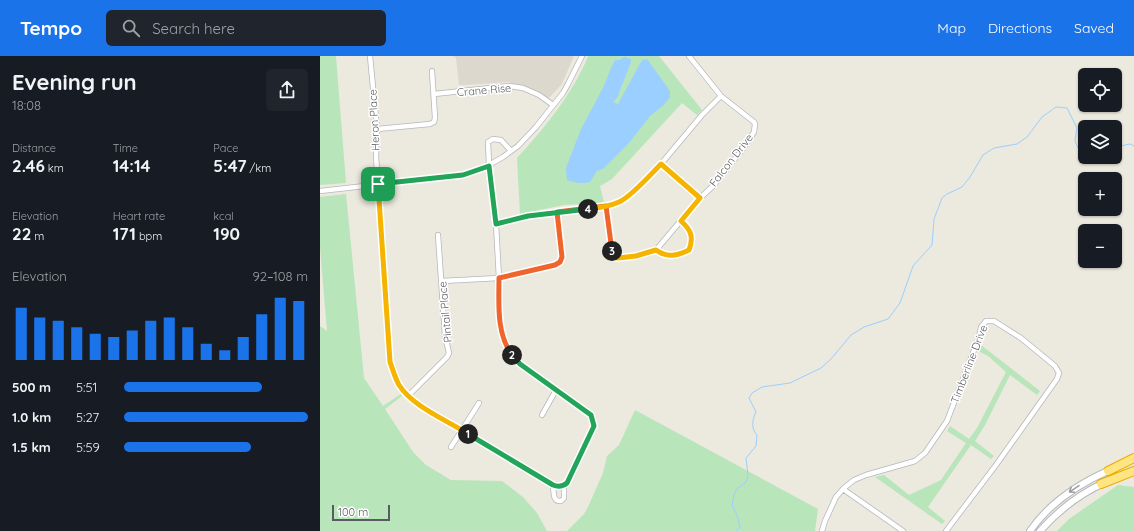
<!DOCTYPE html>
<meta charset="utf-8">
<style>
body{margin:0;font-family:Quicksand,sans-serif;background:#20242c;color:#f1f3f6;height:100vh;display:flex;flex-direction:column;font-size:15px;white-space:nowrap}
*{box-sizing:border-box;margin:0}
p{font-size:13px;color:#9ea1a6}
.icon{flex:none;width:22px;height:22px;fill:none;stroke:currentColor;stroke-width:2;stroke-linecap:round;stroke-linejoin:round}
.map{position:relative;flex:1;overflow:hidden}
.details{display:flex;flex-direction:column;background:#171b24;width:320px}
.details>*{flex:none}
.fabs{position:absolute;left:758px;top:12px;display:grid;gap:8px}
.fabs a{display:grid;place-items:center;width:44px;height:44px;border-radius:6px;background:#171b24;box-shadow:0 1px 3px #0004;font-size:20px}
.scale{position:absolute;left:12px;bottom:10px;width:58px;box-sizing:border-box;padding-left:4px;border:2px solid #585b60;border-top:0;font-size:11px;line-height:14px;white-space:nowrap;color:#585b60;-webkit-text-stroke:3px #fff;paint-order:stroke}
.pin{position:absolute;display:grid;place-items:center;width:34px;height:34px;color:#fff;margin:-17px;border-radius:8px;box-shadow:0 2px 6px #0006}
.km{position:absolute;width:20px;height:20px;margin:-10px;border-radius:50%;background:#222;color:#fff;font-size:11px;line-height:20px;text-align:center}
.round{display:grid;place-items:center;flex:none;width:42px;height:42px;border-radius:6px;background:#20242c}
.headline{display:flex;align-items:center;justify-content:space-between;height:68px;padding:0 12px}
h1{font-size:22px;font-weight:700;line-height:30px}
.stats{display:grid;grid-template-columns:repeat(3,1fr);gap:6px;height:68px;padding:4px 12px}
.stats div{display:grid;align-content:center}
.stats b{font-size:17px;font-weight:700}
.stats small{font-size:11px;font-weight:400}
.stats p{font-size:11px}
.chart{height:112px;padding:8px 12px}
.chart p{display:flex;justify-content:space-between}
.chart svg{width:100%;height:72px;margin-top:4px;stroke:#1a73e8;stroke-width:6}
ul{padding:0 12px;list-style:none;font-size:13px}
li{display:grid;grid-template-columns:64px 48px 1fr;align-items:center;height:30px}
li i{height:10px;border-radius:5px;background:#1a73e8}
header{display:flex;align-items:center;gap:24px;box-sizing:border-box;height:56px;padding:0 20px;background:#1a73e8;color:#fff}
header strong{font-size:19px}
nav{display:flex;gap:22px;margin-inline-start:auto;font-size:14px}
.search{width:280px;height:36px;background:#20242c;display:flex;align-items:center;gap:10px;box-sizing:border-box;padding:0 14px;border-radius:6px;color:#9ea1a6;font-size:15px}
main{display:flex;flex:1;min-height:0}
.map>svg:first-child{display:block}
.education{fill:#dcd8cd}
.green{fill:#b9e5bb}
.water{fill:#9bcfff}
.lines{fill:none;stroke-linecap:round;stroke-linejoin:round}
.stream{stroke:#9bcfff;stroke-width:1}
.minor-casing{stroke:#b5b7bc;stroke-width:6}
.secondary-casing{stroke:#b5b8bf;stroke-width:8}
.motorway-casing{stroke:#eaab00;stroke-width:10}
.minor{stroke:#fff;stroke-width:4.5}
.secondary{stroke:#fff;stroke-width:6}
.motorway{stroke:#ffe582;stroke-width:8}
.oneway{stroke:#9b9da0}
.split-1-casing{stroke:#fff;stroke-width:8}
.split-2-casing{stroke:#fff;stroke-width:8}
.split-3-casing{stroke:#fff;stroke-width:8}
.split-4-casing{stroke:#fff;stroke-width:8}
.split-5-casing{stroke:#fff;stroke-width:8}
.split-1{stroke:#f5b400;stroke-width:5}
.split-2{stroke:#22a559;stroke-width:5}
.split-3{stroke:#f0652b;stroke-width:5}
.split-4{stroke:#f5b400;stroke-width:5}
.split-5{stroke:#22a559;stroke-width:5}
.labels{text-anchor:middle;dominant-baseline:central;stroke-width:3;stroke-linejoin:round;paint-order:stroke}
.street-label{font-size:11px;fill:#585b60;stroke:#fff}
</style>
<header>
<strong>Tempo</strong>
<div class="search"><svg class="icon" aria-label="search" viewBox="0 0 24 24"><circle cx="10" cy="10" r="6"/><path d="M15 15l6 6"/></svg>Search here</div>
<nav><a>Map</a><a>Directions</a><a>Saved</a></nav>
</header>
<main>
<section class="details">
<div class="headline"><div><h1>Evening run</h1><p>18:08</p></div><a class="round"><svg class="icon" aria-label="share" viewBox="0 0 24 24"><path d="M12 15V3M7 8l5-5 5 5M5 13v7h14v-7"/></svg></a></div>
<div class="stats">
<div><p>Distance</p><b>2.46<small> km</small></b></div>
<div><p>Time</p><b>14:14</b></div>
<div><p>Pace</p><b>5:47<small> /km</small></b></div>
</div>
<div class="stats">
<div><p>Elevation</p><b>22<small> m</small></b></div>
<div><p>Heart rate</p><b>171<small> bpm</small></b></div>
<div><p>kcal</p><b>190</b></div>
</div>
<div class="chart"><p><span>Elevation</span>92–108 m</p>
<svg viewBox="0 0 160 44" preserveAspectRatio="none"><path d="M5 44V12M15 44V18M25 44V20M35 44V24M45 44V28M55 44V30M65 44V26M75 44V20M85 44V18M95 44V24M105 44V34M115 44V38M125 44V30M135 44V16M145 44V6M155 44V8"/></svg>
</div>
<ul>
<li><b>500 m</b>5:51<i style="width:75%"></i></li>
<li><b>1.0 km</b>5:27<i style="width:100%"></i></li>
<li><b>1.5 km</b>5:59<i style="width:69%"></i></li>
</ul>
</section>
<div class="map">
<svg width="814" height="475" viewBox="0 0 814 475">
<rect width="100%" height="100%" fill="#ece9de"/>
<!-- education -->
<path class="education" d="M133,0H254L242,28L229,42L188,26L147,29H139L136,2Z"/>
<!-- green -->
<path class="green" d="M0,0H16L26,127L0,129Z
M268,0H339L382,54L377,59L362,47L292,123L280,130L284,147L244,149L200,158L197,102C219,78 240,53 256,25C260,17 265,9 268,0Z
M26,138L44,322L63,350L81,338L82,340L65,353L93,396L106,409L131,424L182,425L203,441L217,457L227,475H0V270L7,275L0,191V141Z
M661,289L720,335L717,339L690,319L665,369L655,385L674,400L671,403L651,389L608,451L625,465L622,468L555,421L564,419L589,439L621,424L646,387L627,375L630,370L649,383L657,372L686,316L668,300L658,295Z
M315,354L498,453L495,475H247L264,458L268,451L283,417L287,400L299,389Z
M798,429L814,431V475H737L749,463Z"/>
<!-- water -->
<path class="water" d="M304,1L311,3V6L297,42L293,46L298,48L322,4L327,3L350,35V41L344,49L330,60L309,87L283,113L277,115L270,126C261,128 255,127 247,124L246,112L261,73L283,32L291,12L295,4H300Z"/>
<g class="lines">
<!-- stream -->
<path class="stream" d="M782,71L785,69L800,70C801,76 798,81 797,87L800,90L810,88L814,90
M416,475L420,471L417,459L412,449L414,439L417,433L426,426L428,419L426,402L436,390L437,379C431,373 432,364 436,356L429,342L432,337L442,331L470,327L501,312L511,303L531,279L544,271L568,263L580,247L593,210L612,189L614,163L622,142L627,138L642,131L650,121L663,99L674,92L697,88L707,81L722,61L736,51L747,52L757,72L755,85L759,94L765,96"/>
<defs>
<path id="minor" d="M50,0L57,73L56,100L70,306L75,321L79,330L84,336L96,347L141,373L229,427C236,430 240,432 247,427L274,370L271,359L200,308L189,295L183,280L180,264L179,222L176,168L169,109L168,86L173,83L181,84L191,95
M114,38L189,30L203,32L219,39L233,49
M57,73L110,68L114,66L115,62L112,15
M341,108L380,142
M0,135L143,119L169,109L183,101L198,90L216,71L243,37L248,28L262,0
M286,150L292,196L294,200L296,202L316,200L336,194L380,142L394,129L422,94L434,76L435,68L434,66L401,40L369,0
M176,168L208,160L286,150L301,146L312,137L341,108L382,59L401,40
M336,194C347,203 357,200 369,194C374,181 371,174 361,165
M122,225L179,222L235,209L240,206L242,201L237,156
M88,340L127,301L129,297L125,280L118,179
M222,359L236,334
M131,391L159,347
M233,429C234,435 232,446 241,445L244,442V429
M523,433L583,475
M502,475L505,465L516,441L524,432L534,424L546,419L595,405L605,397L627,365L659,281L661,271L666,265H674L701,282L735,310L739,317L737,323L676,409L626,475"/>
<path id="secondary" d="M710,475C730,446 758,428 790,414
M720,475C738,455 759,438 784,427"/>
<path id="motorway" d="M788,415L814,402
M781,428L814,415"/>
</defs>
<!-- minor casing -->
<use href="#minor" class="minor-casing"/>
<!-- secondary casing -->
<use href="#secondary" class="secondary-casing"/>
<!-- motorway casing -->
<use href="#motorway" class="motorway-casing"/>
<!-- minor -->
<use href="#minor" class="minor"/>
<!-- secondary -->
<use href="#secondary" class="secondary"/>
<!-- motorway -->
<use href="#motorway" class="motorway"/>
</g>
<!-- one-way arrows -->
<defs><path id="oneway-shaft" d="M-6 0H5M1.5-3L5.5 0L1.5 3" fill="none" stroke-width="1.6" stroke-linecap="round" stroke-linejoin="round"/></defs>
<use class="oneway" href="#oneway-shaft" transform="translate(754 433) rotate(146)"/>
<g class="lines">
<defs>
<path id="split-1" d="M58,128L70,306C73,314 75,322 79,329C93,351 127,364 148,378"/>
<path id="split-2" d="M148,378L233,429C238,431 242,431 247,427L274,370L271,359L200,308L192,299"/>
<path id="split-3" d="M192,299C176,277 179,247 179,222L235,209L240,206L242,201L237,156L286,150L292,195"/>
<path id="split-4" d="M268,153C279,152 290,150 299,146C311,141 332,117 341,108L380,142L361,165C371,174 374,181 369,194C357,200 347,202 336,194L316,200L298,202C294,202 293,199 292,195"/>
<path id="split-5" d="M58,128L143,119L169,110L176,168L208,160L268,153"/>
</defs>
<!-- split-1 casing -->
<use href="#split-1" class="split-1-casing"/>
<!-- split-2 casing -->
<use href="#split-2" class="split-2-casing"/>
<!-- split-3 casing -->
<use href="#split-3" class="split-3-casing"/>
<!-- split-4 casing -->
<use href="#split-4" class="split-4-casing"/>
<!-- split-5 casing -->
<use href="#split-5" class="split-5-casing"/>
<!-- split-1 -->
<use href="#split-1" class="split-1"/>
<!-- split-2 -->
<use href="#split-2" class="split-2"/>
<!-- split-3 -->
<use href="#split-3" class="split-3"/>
<!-- split-4 -->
<use href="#split-4" class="split-4"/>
<!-- split-5 -->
<use href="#split-5" class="split-5"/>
</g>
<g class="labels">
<!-- street labels -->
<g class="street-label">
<text transform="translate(164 34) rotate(-5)">Crane Rise</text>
<text transform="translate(54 64) rotate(-93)">Heron Place</text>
<text transform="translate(411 104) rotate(-52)">Falcon Drive</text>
<text transform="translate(125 256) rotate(-95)">Pintail Place</text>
<text transform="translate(649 308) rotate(-69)">Timberline Drive</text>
</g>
</g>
</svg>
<div class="fabs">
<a><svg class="icon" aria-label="locate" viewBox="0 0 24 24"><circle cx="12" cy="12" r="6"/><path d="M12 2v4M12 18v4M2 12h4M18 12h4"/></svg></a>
<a><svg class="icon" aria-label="layers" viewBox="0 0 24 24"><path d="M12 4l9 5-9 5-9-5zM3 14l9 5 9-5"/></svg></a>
<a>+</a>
<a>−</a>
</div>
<div class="scale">100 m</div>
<div class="pin" style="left:58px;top:128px;background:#1e9e55"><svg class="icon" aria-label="arrive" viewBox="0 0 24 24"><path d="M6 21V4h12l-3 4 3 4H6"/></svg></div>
<b class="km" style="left:148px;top:378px">1</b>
<b class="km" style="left:192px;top:299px">2</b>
<b class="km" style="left:292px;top:195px">3</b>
<b class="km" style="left:268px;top:153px">4</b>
</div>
</main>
